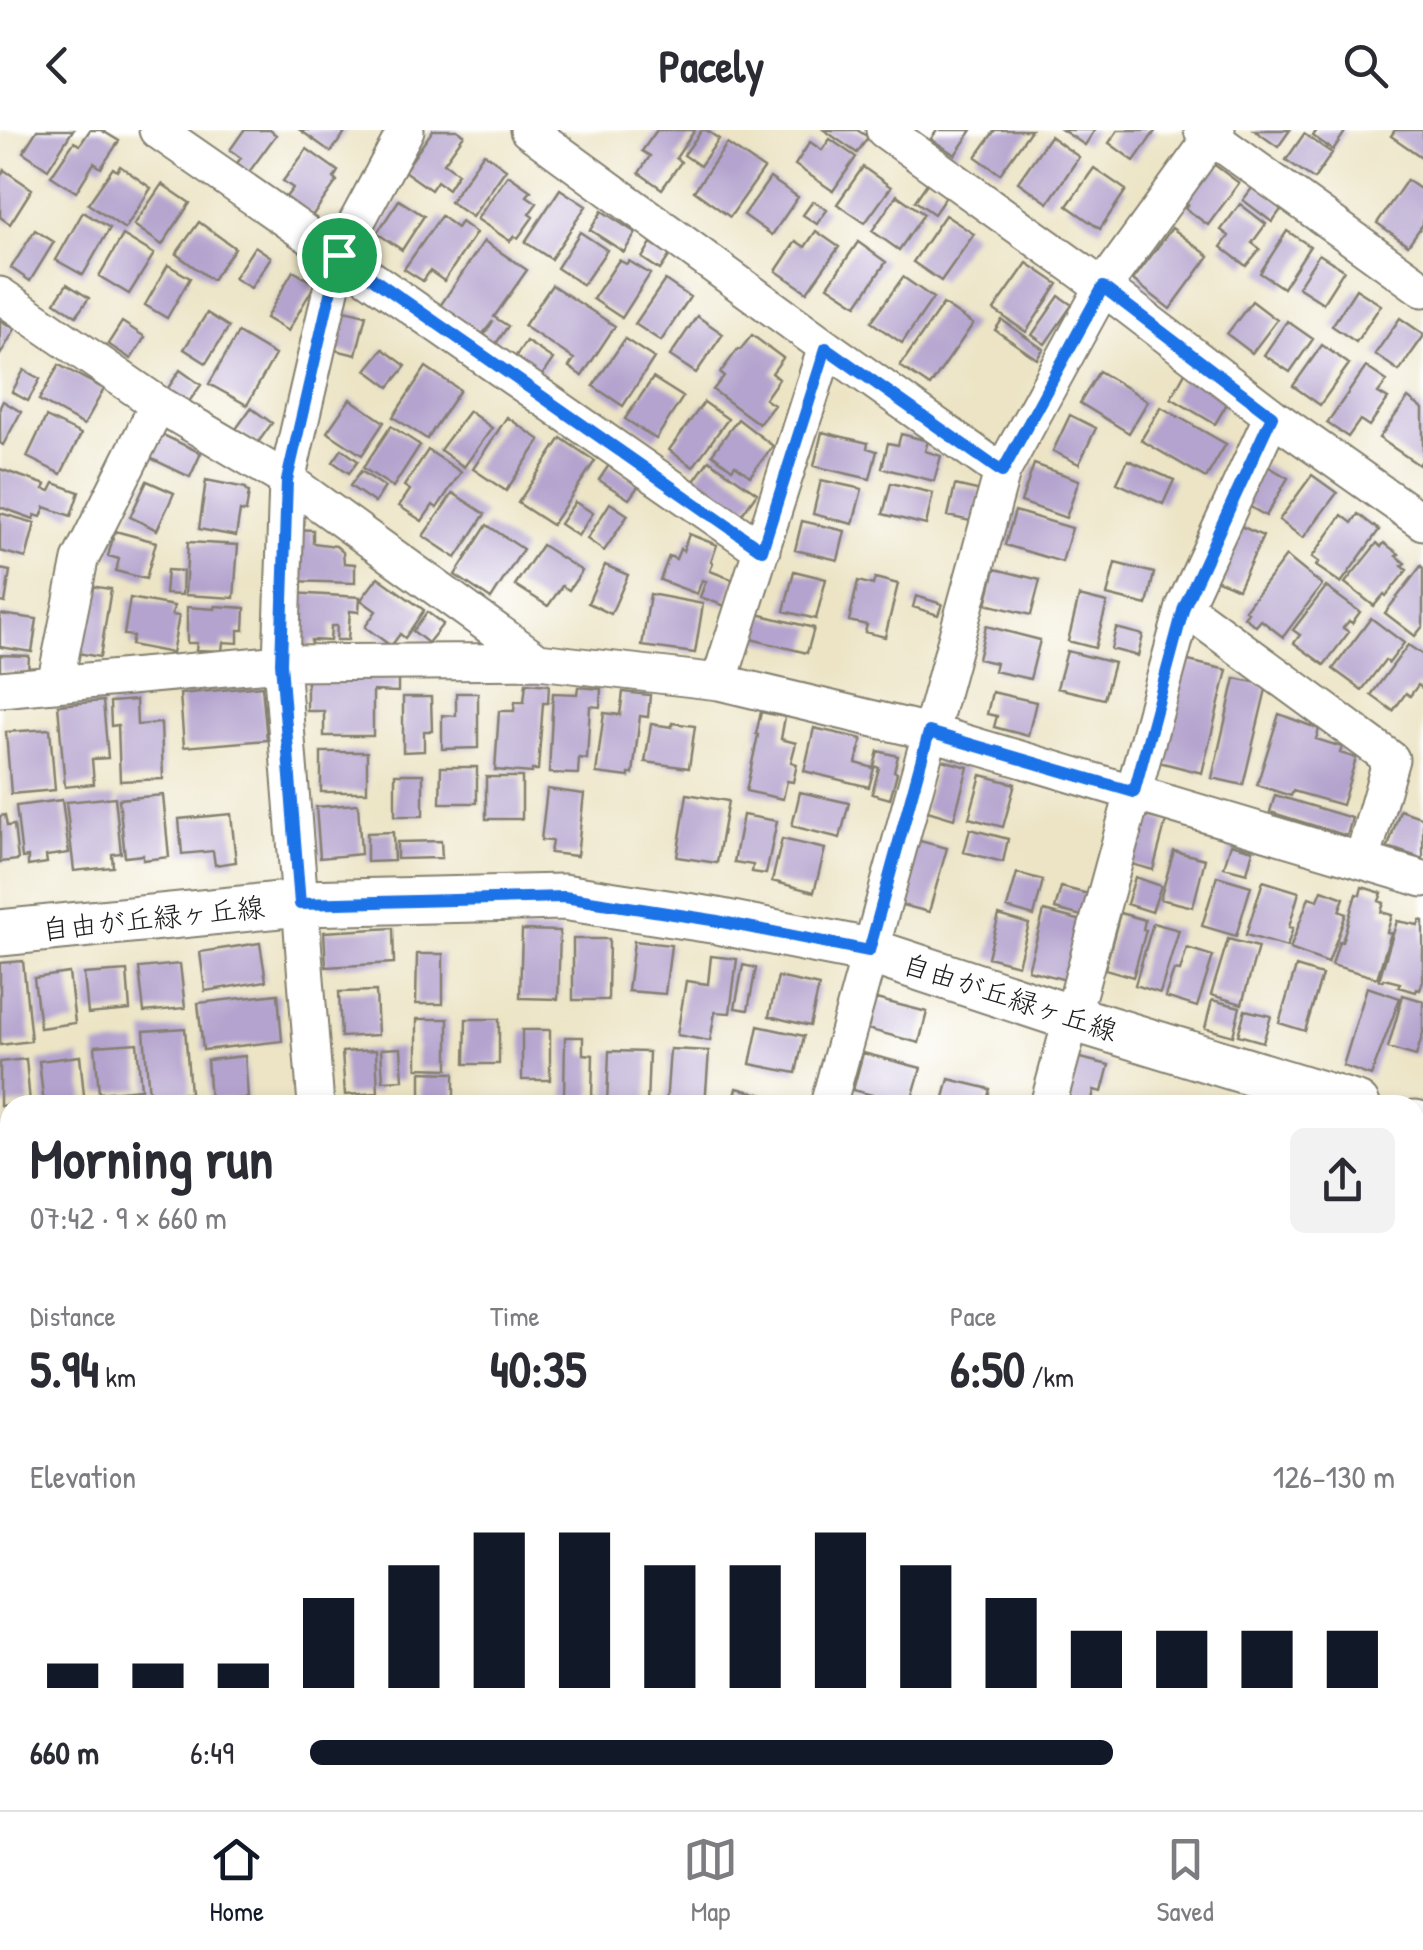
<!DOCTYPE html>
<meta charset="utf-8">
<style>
body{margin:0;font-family:"Patrick Hand","Klee One",sans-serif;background:#f2f2f3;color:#2b2b33;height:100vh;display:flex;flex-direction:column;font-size:38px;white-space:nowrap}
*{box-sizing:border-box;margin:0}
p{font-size:32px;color:#7c7c81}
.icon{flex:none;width:55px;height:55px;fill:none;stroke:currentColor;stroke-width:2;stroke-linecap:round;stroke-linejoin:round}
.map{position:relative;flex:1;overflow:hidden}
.details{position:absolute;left:0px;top:965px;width:1425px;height:715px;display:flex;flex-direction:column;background:#fff;border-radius:30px 30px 0 0;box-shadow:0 5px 15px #0003}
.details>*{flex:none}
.pin{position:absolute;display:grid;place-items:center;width:85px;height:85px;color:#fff;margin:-42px;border:5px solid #fff;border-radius:50%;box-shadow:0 2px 10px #0007}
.round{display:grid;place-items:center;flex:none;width:105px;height:105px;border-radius:15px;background:#f2f2f3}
.summary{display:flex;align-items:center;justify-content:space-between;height:170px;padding:0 30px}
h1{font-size:55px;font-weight:700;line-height:75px}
.figures{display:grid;grid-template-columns:repeat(3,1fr);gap:15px;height:170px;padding:10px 30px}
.figures div{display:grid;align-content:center}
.figures b{font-size:50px;font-weight:700}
.figures small{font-size:28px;font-weight:400}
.figures p{font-size:28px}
.chart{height:280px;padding:20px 30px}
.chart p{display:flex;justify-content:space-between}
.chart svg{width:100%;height:180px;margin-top:10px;stroke:#111827;stroke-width:6}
ul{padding:0 30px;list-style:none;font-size:32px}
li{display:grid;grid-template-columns:160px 120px 1fr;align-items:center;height:75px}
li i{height:25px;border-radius:12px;background:#111827}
header{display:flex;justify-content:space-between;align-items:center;height:130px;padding:0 30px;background:#fff;font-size:45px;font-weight:700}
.tab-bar{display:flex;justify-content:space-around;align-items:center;height:140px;border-top:2px solid #e1e1e2;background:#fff;font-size:28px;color:#7c7c81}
.tab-bar a{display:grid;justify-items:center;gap:5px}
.tab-bar .on{color:#111827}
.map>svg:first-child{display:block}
.building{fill:#b4a3ce}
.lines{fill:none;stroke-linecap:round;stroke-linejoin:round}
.minor-casing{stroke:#848070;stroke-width:39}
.tertiary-casing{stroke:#848070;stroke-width:49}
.minor{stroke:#fff;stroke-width:35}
.tertiary{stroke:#fff;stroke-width:45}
.route-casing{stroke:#fff;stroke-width:20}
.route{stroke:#1a73e8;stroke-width:12}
.labels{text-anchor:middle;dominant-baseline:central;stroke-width:10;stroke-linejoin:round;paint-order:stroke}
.street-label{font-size:28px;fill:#1c1c1c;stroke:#fff}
</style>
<header><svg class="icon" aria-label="back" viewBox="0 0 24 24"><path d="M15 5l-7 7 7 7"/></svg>Pacely<svg class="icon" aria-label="search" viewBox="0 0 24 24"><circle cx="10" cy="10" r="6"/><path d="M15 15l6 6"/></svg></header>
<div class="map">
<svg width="1423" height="1680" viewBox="0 0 1423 1680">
<rect width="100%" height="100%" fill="#fff"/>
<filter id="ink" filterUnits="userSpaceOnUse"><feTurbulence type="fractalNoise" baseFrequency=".01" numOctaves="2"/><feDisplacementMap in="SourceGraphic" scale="20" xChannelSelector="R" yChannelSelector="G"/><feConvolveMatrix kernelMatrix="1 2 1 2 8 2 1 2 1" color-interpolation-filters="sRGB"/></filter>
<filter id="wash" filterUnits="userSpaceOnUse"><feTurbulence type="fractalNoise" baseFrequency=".0048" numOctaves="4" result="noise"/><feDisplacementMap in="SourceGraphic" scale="40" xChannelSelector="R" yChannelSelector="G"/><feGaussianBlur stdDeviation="2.25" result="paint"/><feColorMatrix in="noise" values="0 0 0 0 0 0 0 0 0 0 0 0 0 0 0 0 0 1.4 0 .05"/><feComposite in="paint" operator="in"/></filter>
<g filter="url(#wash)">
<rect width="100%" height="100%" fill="#ece4c5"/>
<g id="blocks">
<!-- building -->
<path class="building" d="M37,0H73L48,39L23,22Z
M90,0H101L119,11L101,38L94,33L76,62L51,46L74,12L80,15Z
M244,0H270L276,5L249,42L237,33L241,28L230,20Z
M300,0H347L331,22Z
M433,0H457L464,5L444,33L458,43L448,59L437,51L431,60L404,41Z
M657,0H695L676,28L681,32L662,59L639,43L650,26L642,21Z
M702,0H706L719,9L700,36L684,25Z
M824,0H857L868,7L857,23Z
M937,0H972L955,25L931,9Z
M995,0H1031L1000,44L976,27Z
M1062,0H1095L1085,15Z
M1118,0H1156L1134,31L1109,13Z
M1254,0H1290L1278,17Z
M1317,0H1343L1345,2L1333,20L1313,6Z
M1395,0H1423V28L1391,6Z
M1304,4L1332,23L1314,49L1286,30Z
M1050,6L1079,27L1048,73L1018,52Z
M830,9L856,27L833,61L795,35L810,12L822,20Z
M727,14L764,39L730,87L694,61Z
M307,19L338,41L334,48L337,51L312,86L286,67L293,58L283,51Z
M484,23L506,39L472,87L450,72Z
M1208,30L1239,53L1208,95L1185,78L1188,75L1179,68Z
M120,36L151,58L125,99L88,74L113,38L117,41Z
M863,37L891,57L865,93L837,74Z
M1094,38L1126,60L1100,99L1067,76Z
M4,40L32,59L10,94L0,87V47Z
M508,45L531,61L527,66L537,73L529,84L533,87L518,108L514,106L510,111L477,89Z
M770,48L798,67L772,105L744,85Z
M1407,50L1423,61V94L1408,115L1377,93Z
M928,52L947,65L934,84L915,71Z
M1256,53L1285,74L1272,92L1243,70Z
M162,54L190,73L162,115L134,95Z
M560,59L586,76L551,129L525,112Z
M897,65L924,84L899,120L872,101Z
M399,70L424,86L402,120L377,103Z
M813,71L827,80L817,94L803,85Z
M1240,74L1266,94L1252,113L1260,119L1246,136L1221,117L1229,106L1221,100Z
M602,81L636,103L624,122L590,100Z
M83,82L110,98L83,145L56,130Z
M945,85L974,104L941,151L913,132Z
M441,86L457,98L461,92L476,103L444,151L430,141L423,151L404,139Z
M199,92L235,118L212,150L176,124Z
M1172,98L1209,126L1170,179L1133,150Z
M35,100L54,112L30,151L11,138Z
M816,101L839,117L807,162L776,141L796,111L805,117Z
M1287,101L1310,116L1283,158L1260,143Z
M580,102L607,120L583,155L557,138Z
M123,105L154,124L129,164L99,146Z
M484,111L527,140L494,187L508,196L495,215L483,207L493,191L482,205L440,176Z
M858,112L886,132L857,175L828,156Z
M651,113L670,125L660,140L642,128Z
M255,116L271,127L251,158L234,148Z
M1319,124L1344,140L1323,173L1298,157Z
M619,130L626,134L629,131L650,144L622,188L593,169Z
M1027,133L1058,154L1026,202L994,180Z
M168,135L190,148L167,188L145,175Z
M293,141L315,154L288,201L266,188Z
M903,147L933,168L902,213L871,192Z
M665,150L690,167L661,211L635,194Z
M67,154L89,168L76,186L55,172Z
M552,155L615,196L582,246L569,237L574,229L524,196Z
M1356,159L1381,175L1356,212L1332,196Z
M1059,166L1072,175L1045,214L1032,205Z
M1252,171L1277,190L1252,223L1227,204Z
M943,174L973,194L930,256L900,236Z
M336,178L366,185L356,225L327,218Z
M207,183L229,197L206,233L184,219Z
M697,186L723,204L696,243L670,226Z
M1400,188L1423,204V207L1399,241L1375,224Z
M0,190L15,199L0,225Z
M1002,190L1043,219L1037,229L995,200Z
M1287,191L1313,209L1290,242L1264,225Z
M122,192L145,207L131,229L108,214Z
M238,203L275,225L247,275L209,254Z
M752,205L783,228L772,243L779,249L765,269L774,275L759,294L713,260L724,246L720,243L738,219L740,220Z
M625,209L654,228L623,276L593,256Z
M526,211L553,229L541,247L514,229Z
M1322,215L1349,234L1320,275L1293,256Z
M383,219L406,236L389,257L366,240Z
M59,235L104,259L84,295L39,270Z
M426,237L460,260L427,309L393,287Z
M1366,237L1387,251L1378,263L1388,269L1369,296L1360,290L1348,307L1327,293Z
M24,240L40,249L28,271L12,262Z
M180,240L201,255L188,273L168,258Z
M1099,241L1148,271L1129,303L1080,273Z
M1186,241L1231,267L1215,294L1171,268Z
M653,248L683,267L656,309L625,289Z
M1408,268L1423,279V329L1419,335L1379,308Z
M350,269L384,292L362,325L327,302Z
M3,271L21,282L3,315L0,313V277Z
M704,272L728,289L693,337L669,320Z
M1161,277L1226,314L1206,348L1141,310Z
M251,278L272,293L257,314L236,299Z
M469,281L492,298L464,337L440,320Z
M1070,285L1096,298L1079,334L1053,321Z
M46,287L81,304L61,344L27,327Z
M507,287L540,310L506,361L473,339Z
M738,289L773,316L750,346L735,335L732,339L712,324Z
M391,296L420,315L393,357L363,338Z
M822,302L868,313L867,318L877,321L870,349L814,336Z
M161,304L201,323L190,347L150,328Z
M901,304L928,311L925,321L941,326L934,351L882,338L888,313L898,315Z
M561,308L595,331L552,395L518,373Z
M342,319L358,331L349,343L333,332Z
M428,320L461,342L437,378L433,375L422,391L399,376L410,360L404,356Z
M709,330L757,363L740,387L692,354Z
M1128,330L1174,350L1163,374L1117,353Z
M1034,334L1079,350L1066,388L1021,372Z
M1264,334L1288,348L1266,386L1242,372Z
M609,335L639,355L629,369L599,350Z
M0,339L46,355L44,359L50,361L54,353L79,362L71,386L45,377L41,387L35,385L34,389L0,377Z
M361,341L385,357L375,373L350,356Z
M1312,345L1337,363L1303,408L1279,390Z
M206,350L246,358V361L249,362L246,382L240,381L236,406L199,399Z
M821,350L862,359L853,394L813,384Z
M147,351L174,363L157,400L130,387Z
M891,353L933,363L926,395L883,384Z
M955,355L981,361L975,392L948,386Z
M453,363L485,384L456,428L423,406Z
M575,372L593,383L578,406L560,394Z
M610,373L628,385L604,421L587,409Z
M1015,381L1072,398L1062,432L1005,415Z
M0,383L35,393L26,428L0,421Z
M1358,384L1379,400L1341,453L1316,436L1319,432L1312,427L1342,385L1352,393Z
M802,391L845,401L838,430L795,420Z
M1234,393L1263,406L1238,459L1209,446Z
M487,395L523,419L491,469L455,445Z
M295,399L313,400V413L336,416L343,422L344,433L355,434V453L292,451Z
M115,401L156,412L146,449L116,441L119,429L108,426Z
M689,404L717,415L711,432L713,433L710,441L734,450L725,476L700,467L706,451L702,450L697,464L660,450L669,426L676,429L680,419L683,421Z
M188,412L238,415L234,468L185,465Z
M1377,413L1381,417L1384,413L1399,424L1396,426L1405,433L1402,436L1407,440L1386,466L1384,464L1374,476L1345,453Z
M542,415L582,441L569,460L562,456L548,476L515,455Z
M1286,426L1322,455L1283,507L1261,490L1256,496L1244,487L1248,482L1245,480Z
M1115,433L1154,443L1147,475L1107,465Z
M605,435L628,445L611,484L588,473Z
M1421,436L1423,438V496L1415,506L1385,483Z
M0,439L10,441L5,473L0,472Z
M995,439L1040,450L1031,485L986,474Z
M167,440L183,441L182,465L165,464Z
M794,441L826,449L816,489L784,481Z
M378,447L424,480L405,508L400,504L391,516L365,497L376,481L361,470Z
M875,448L898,454L885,507L865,502L867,495L849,491L858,451L873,455Z
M83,455L111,459L100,527L72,522Z
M1326,457L1360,482L1352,493L1349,491L1343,498L1349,502L1324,535L1294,513L1300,505L1293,500Z
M291,463L360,467L359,482L350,481L348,510H336L337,496H331L330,511L311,510V516H298Z
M650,464L703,474L695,523L642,516Z
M916,466L942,474L938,485L913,477Z
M1079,466L1107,473L1095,518L1068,511Z
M130,468L174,476L172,485L179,486L172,523L131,515L133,506L124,505Z
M215,476L245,478L244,500H238V513L223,512L222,521L196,520L197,513H187V477L215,479Z
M427,482L443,494L428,513L413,501Z
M753,483L814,498L807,523L747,508Z
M0,484L37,489L32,522L0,517Z
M1371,488L1404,513L1389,533L1385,530L1362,560L1333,539Z
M986,496L1040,510L1030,549L994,541L996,533L978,529Z
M1116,498L1143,505L1138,526L1111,519Z
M1408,515L1423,525V559L1418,555L1410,566L1406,563L1393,581L1371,565Z
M1067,521L1114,533L1104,569L1057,558Z
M0,525L29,526L28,543L0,542Z
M1184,530L1227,540L1202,643L1159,632Z
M307,548H398V562L373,561V606H324V581H307Z
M1235,548L1267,555L1243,655L1212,648Z
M526,553L549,555L548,573H543L538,640H532V643L495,640L499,581H514L515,572H524Z
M262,556L267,610L184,617L180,564Z
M578,557L601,559L600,577L590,576L587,629L579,628L578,644L549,643L553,563L577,564Z
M623,562L650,565L648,587L640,586L633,644H629V647L596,643L604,583L620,585Z
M992,562L1036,572L1028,606L994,597L997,586L987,584Z
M456,563H478V618L442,619V585L456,586Z
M403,567H431L432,601H424V621L403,622Z
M136,570L137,595L161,593L163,649L120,651L118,595L111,596L110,572Z
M103,571L108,628L92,629L94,654L65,657L58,575Z
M761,582L785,587L781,609L796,613L791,632L797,634L793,652L787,651L783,669L746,661L758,605L756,604Z
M1279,584L1319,599L1316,609L1342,617L1340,623L1356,628L1342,675L1293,661L1291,666L1257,655Z
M672,593L695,596L689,638L645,632L651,594L672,597Z
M814,598L862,609L856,633L874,638L869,657L804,641Z
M50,599L55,660L11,664L6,602Z
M878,621L898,626L894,641L897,643L890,669L872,664L879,638L874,636Z
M321,622H367V662H321Z
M938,629L968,637L954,689L924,680Z
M441,637H477V673H440Z
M395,644H423V686H395Z
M981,645L1015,654L1003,697L969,688Z
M486,647H522V689H486Z
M547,659L584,664L577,726L550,723L552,711L541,710Z
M800,662L849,673L840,708L792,696Z
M687,664L728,671L717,733L677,727Z
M163,665L169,727L143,730V725L125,727L119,669Z
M1275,665L1352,688L1347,706L1270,682Z
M115,667L121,723L112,724L113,737L74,741L66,672Z
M62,670L69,723L46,726L47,733L28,736V727L22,728L16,676Z
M358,674L361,724L320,728L316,677Z
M1400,680L1423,688V729L1388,717Z
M231,684L236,732L215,735L213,721L182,724L179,689Z
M1137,684L1166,691L1153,740L1124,732Z
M5,685L7,696L14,695L18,730L0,732V686Z
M743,685L777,691L766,744L752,742L753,735L734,732Z
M970,699L1008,709L1003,732L964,722Z
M393,702L394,731L367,732V703Z
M908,708L947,718L929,782L891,772Z
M782,709L825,719L814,762L772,751Z
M441,711L442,728L397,729V712Z
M1231,714L1253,720L1247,743L1224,737Z
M1174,721L1205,729L1193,777L1160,769Z
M1017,743L1043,750L1034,786L1007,778Z
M1217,746L1251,756L1236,806L1202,796Z
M1135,747L1161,756L1152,782L1127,774Z
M1263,751L1299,762L1289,797L1293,798L1287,817L1246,805Z
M1061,757L1088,764L1082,786L1055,779Z
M1362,757L1382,763L1379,771L1384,773L1381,782L1392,785L1387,802L1391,803L1377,848L1332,835L1339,811L1342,812L1356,764L1360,765Z
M1322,760L1344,768L1339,781L1346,784L1328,833L1290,819L1309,767L1318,770Z
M1044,781L1082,791L1066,850L1028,840Z
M1120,783L1145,790L1143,800H1146L1133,847L1105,839Z
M999,785L1029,794L1018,835L988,827Z
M1420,790L1423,791V851L1420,860L1417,859L1416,862L1398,857L1400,853L1384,849L1383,851L1379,850L1397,791L1418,795Z
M1153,793L1179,800L1160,863L1135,855Z
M393,798L394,833L326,837L324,802Z
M522,800L560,801L558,869L520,868Z
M573,809H609L608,870H573Z
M1228,809L1258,817L1242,874L1211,865Z
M634,811L671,815L665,864L628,861Z
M260,813L266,851L205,861L200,822Z
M1187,818L1213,826L1197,877L1165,867L1174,840L1180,841Z
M417,824H443V874H416Z
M711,826L737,829L730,883L715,882L710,911L677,905L686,851L708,854Z
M23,831L31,911L0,915V833Z
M180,834L185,878L144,882L139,838Z
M743,835L756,838L748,880L735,878Z
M1296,837L1322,845L1305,901L1279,893Z
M127,841L130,880L88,884L84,844Z
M69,843L75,893L40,898L34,848Z
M778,847L819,856L810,896L769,886Z
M1367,857L1400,868L1371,946L1343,936Z
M376,861L378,905L341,907L339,862Z
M278,864L282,911L203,920L198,873Z
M1403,865L1423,871V903L1416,926L1388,918Z
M876,869L927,882L919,913L867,899Z
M1212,870L1240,877L1233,906L1205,898Z
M1245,880L1271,886L1263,912L1238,905Z
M417,889H448V939L417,938Z
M466,889H499V934H465Z
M758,896L804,906L796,943L750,934Z
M185,898L190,963L149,966L144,901Z
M522,900H550V950H522Z
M565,907H583V924L593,925L592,967H564Z
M137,913L141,959L99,963L95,916Z
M401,918L403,950L383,951L381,919Z
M670,919L709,921L705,975H666Z
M376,920L378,963L345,965L342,922Z
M609,921L649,922L647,975H607Z
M863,923L921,938L910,975L853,960Z
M80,926L85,975H44L39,931Z
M245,926L248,968L210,970L207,930Z
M1076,927L1109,935L1102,962L1094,960L1091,975L1064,973Z
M26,929L30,973L0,976V932Z
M421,942L454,943V970H421Z
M949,949L990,959L986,975H942Z
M737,958L787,971L786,975H733Z
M10,1061V1119L0,1120V1062Z
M1422,1125H1423V1182L1415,1180V1149Z
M10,1134V1180L0,1181V1135Z
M10,1198V1228L0,1229V1199Z
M1415,1287L1423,1289V1331L1415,1329Z
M1422,1356H1423V1402L1415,1400V1381Z
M10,1584V1648L0,1641V1599Z
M0,1653L10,1662V1670H18L9,1680H0Z
M50,1670H86L79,1680H64Z
M236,1670H273L267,1680H251Z
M311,1670H356L360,1677L354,1680H293Z
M402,1670H462L460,1680H399Z
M554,1670H609L602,1680H567Z
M664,1670H703L711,1677L709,1680H656Z
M807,1670H847L845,1680H816L817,1676L806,1673Z
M865,1670H908L905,1680H862Z
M923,1670H955L953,1680H920Z
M1087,1670H1125L1122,1680L1085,1679Z"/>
</g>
</g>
<g filter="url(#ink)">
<use href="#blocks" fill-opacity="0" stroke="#848070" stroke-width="2.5"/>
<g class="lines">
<defs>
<path id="minor" d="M157,0L762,420
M528,0L826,217L1002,342
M884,0L1103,157L1272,286L1423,392
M1202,0L1423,159
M0,165L158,274L287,350L538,531
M1184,477L1391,629L1362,731
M719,552L826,217
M55,554L80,430L158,274
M0,559L281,533L538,531L719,552L929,602L1423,749
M316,975L281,533L287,350L339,125L406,0
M828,975L1002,342L1103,157L1217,0
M1048,975L1184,477L1272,286
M0,1025H10
M1415,1236L1423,1239
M0,1243H10
M1415,1457L1423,1459
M0,1467L10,1465
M1415,1660L1423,1653
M384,1670V1680
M1366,1670L1400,1680
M516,1680L524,1670
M774,1680L780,1670"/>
<path id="tertiary" d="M0,803L300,773L563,767L712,790L869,821L1072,888L1357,975
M1415,993L1423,995
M0,1536L10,1543
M188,1670L202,1680"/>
</defs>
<!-- minor casing -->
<use href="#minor" class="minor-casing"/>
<!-- tertiary casing -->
<use href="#tertiary" class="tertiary-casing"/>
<!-- minor -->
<use href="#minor" class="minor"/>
<!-- tertiary -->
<use href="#tertiary" class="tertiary"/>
</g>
</g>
<g class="lines" filter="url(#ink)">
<defs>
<path id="route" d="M339,125L762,420L826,218L1002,342L1103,157L1272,286L1184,477L1134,662L929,602L869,821L712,790L564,767L300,774L281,533L287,350Z"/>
</defs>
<!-- route casing -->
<use href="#route" class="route-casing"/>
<!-- route -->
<use href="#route" class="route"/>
</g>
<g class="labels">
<!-- street labels -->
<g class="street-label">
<text transform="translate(153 788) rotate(-6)">自由が丘緑ヶ丘線</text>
<text transform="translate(1010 867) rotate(18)">自由が丘緑ヶ丘線</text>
</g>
</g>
</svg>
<div class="pin" style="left:339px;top:125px;background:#1e9e55"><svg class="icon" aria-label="arrive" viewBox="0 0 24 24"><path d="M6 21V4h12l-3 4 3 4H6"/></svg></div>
<section class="details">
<div class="summary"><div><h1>Morning run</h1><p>07:42 · 9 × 660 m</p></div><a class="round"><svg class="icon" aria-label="share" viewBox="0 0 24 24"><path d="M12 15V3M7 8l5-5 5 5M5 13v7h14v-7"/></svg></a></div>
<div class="figures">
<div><p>Distance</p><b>5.94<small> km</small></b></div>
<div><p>Time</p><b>40:35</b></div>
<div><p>Pace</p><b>6:50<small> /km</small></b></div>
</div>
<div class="chart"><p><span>Elevation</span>126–130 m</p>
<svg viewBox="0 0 160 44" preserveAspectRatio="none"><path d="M5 44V38M15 44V38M25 44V38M35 44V22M45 44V14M55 44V6M65 44V6M75 44V14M85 44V14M95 44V6M105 44V14M115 44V22M125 44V30M135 44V30M145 44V30M155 44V30"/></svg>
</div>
<ul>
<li><b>660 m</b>6:49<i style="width:74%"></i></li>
</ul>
</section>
</div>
<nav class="tab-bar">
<a class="on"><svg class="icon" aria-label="home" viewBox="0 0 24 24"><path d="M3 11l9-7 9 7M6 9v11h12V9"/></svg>Home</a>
<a><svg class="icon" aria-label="map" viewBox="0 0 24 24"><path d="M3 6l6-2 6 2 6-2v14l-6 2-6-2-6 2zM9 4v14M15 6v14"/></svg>Map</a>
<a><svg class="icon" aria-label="saved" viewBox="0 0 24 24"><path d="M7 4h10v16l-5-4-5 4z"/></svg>Saved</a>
</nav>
